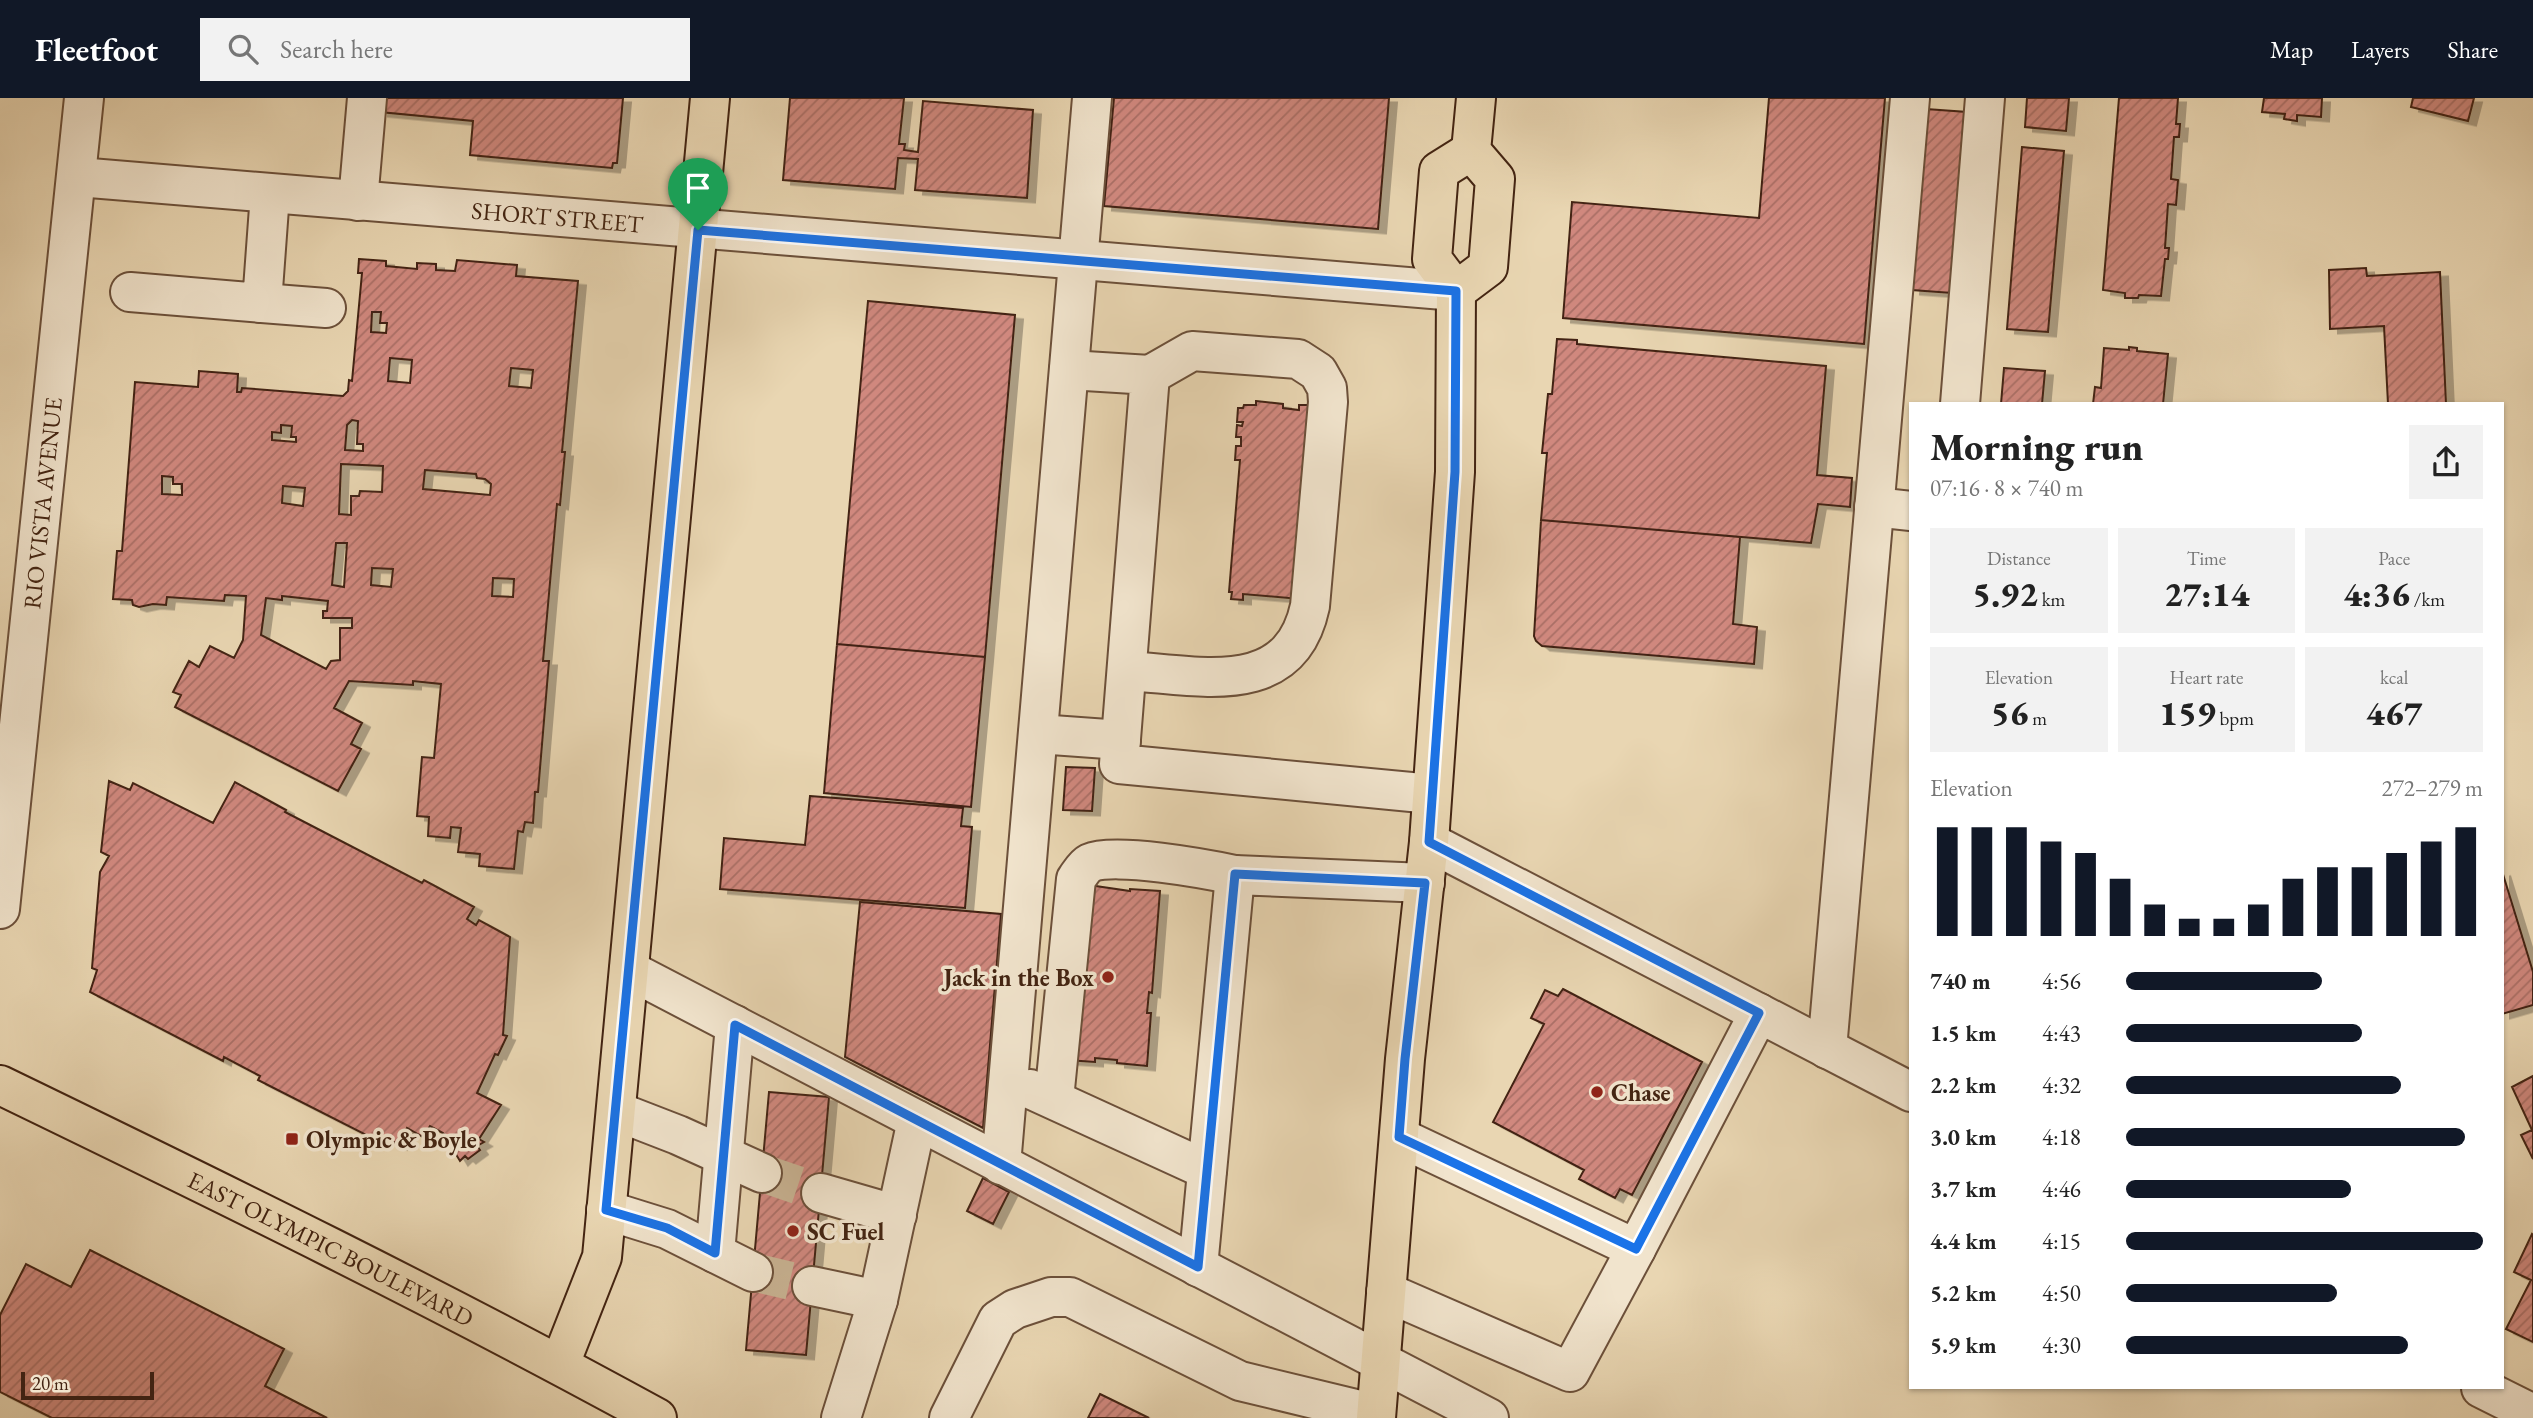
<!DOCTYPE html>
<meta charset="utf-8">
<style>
body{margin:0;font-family:"EB Garamond",serif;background:#f2f2f2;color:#222;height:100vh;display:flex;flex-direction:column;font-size:26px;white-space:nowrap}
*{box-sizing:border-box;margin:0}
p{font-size:23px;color:#767676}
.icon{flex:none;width:38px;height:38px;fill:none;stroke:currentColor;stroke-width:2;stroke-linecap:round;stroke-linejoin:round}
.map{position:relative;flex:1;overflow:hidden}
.side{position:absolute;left:1909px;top:304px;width:595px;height:987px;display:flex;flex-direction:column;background:#fff;border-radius:0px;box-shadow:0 2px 5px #0004}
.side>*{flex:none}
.scale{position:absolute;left:21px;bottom:18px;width:133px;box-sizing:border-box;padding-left:7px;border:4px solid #432412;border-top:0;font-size:19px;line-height:24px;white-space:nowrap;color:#432412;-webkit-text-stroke:5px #f1e4cd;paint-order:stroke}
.pin{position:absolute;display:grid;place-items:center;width:60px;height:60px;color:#fff;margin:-72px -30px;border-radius:50% 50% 50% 0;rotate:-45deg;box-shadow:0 0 7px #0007}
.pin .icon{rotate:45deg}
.round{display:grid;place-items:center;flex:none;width:74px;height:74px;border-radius:0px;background:#f2f2f2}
.overview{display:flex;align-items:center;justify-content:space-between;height:119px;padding:0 21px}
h1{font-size:38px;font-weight:800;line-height:52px}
.stats{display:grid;grid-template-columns:repeat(3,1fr);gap:10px;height:119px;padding:7px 21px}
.stats div{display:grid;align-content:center;border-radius:0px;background:#f2f2f2;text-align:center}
.stats b{font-size:35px;font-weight:800}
.stats small{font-size:19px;font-weight:400}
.stats p{font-size:19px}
.chart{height:196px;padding:14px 21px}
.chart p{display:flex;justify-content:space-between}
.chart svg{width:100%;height:126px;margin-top:7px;stroke:#111827;stroke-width:6}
ul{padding:0 21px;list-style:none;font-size:23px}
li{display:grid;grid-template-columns:112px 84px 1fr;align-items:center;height:52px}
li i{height:18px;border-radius:9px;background:#111827}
header{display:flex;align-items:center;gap:42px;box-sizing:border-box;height:98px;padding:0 35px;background:#111827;color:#fff}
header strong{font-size:33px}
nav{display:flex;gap:38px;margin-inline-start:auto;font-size:24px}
.search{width:490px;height:63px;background:#f2f2f2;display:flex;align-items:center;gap:18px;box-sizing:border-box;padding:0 24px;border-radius:0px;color:#767676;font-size:26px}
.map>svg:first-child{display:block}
.building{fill:url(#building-hatch);stroke:#432412;stroke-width:2;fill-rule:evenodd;filter:url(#shadow)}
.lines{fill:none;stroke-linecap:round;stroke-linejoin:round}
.minor-tunnel{stroke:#c8b292;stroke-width:38;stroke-dasharray:38 19;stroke-linecap:butt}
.minor-casing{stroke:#6c503a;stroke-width:42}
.major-casing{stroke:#432412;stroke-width:42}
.minor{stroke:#f1e4cd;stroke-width:38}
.major{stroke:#e9d6b2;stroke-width:38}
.route-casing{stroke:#fff;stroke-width:14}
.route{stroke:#1a73e8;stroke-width:9}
.poi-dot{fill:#8f2418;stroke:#f1e4cd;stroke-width:2.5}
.labels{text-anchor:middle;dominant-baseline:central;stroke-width:7;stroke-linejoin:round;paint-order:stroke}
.street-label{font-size:24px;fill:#432412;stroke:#f1e4cd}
.poi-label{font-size:24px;font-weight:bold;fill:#432412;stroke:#f1e4cd;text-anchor:start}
</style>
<header>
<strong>Fleetfoot</strong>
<div class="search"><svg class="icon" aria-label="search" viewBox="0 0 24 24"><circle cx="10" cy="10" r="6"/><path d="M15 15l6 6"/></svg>Search here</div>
<nav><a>Map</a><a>Layers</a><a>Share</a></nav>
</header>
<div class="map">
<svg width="2533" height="1320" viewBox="0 0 2533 1320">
<defs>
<pattern id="building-hatch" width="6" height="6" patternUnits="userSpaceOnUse" patternTransform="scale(1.75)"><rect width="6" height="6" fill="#d0887e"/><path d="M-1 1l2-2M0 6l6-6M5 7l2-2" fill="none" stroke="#aa6f66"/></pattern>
<filter id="shadow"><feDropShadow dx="8" dy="4.5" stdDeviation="0" flood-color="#0004"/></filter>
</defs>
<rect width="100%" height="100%" fill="#e9d6b2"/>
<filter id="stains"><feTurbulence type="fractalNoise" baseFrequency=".00286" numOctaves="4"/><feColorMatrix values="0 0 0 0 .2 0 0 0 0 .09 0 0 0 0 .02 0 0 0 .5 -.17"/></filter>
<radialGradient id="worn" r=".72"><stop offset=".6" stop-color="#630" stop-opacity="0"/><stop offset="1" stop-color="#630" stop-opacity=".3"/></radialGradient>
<!-- building -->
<path class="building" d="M381,0H623L617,65H613L612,70L470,57L473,23L380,14Z
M790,0H904L899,46H905L904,52L918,54L923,3L1033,12L1027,100L915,92L918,61L898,60L895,91L783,82Z
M1114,0H1389L1378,131L1104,108Z
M1769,0H1885L1864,246L1563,220L1572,104L1759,120Z
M2027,0H2069L2066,33L2025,29Z
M2119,0H2178L2176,26H2180L2179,39H2174L2171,81L2178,82L2176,107L2168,106L2165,150H2169L2168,161H2165L2161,198L2139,197L2138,200H2125V195L2103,192Z
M2264,0H2322L2321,19L2297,17V23L2284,21L2285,16L2262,14Z
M2413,0H2474L2468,23L2411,9Z
M1926,11L1967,14L1952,195L1912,192Z
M2022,49L2064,53L2048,234L2007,231Z
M359,161L386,163V168L417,171V165L436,166V172L455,173L457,162L517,167L516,178L578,183L562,354H565L560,407L557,406L543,563H549L538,694H535L533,725L525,724L523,734L518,733L514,771L479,768L480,756L458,754L461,730L451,729L450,740L428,738L429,719L417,718L422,659L434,660L441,586L413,583V587L349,583L334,610L362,625L351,646L361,651L338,693L175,609L181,597L173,594L189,563L199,569L210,548L234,560L243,542L246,498L225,497L224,503L167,499L166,507L153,506L139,509L133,507L132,502L113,501L117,453H122L135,284L198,289L199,273L238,276L237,294H241L242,290L343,298L348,293L349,282L352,283L362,175H358ZM372,214H381L380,225H387L386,235L371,234ZM390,260L412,262L410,285L388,283ZM511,270L533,272L531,290L509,288ZM352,322L358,323L357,346H363V353L345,352L347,327ZM281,327L292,328L291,339H296V344L272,342V334L281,335ZM341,366L383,368L382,394L360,393L359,398H351V417L339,416ZM425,372L476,376L477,380L485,381L491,386L490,397L423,391ZM162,378L173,379V386H182V397L162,396ZM283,388L305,390L303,408L282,405ZM336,445H347L344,489L332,487ZM372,470L393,471L391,489L371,487ZM493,480L514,481L513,499L492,498ZM282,498L328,503L327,513H323V520H352V530H340V562L331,563L326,571L261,537L266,500L282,502Z
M2366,170L2367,178L2440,174L2446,306H2388L2384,228L2330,231L2329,172Z
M868,203L1015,217L985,559L837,546Z
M1557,241L1577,242V246L1826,268L1817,377L1852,380L1850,409L1818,406L1811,445L1541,422L1547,355H1542L1548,296H1552Z
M2129,249L2137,250V253L2168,256L2163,306H2093L2095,289L2101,290L2104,250L2129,252Z
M2004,270L2045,273L2042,306H2001Z
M1256,303L1283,306V310L1299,312V307H1314L1300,501L1243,496V502L1231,501L1232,494H1229L1240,362H1235L1236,348H1241V339H1236L1237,327L1242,328L1243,324H1237L1238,310H1243L1244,307H1256Z
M1541,422L1740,439L1733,526L1757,529L1754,566L1542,548L1536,543L1534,538Z
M837,546L985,559L971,709L824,695Z
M1066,669L1095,670L1092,713L1063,712Z
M109,683L130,692L133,685L213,725L235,684L286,712L285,714L422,785L424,782L474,809L467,821L476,827L479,822L510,839L503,937L507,938L498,957L495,956L477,995L501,1007L479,1041L484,1044L477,1048L480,1052L468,1061L465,1058L460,1063L443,1035L430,1028L423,1039L407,1030L399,1047L377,1035L374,1041L258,982L260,978L224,959L223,963L90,894L97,872L92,870L100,774L109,758L101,754Z
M810,698L963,710L961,728L972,729L965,810L720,791L724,740L805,747Z
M2502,773L2533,874V907L2502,916Z
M1082,786L1130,793V791L1160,793L1152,895L1149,894L1147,915H1151L1147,968L1117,965V962L1095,960V964L1067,962Z
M860,804L1001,816L983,1030L845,959Z
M1563,891L1702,964L1632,1097L1620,1091L1615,1100L1579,1081L1584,1072L1493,1024L1544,926L1531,920L1545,892L1558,898Z
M2533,978V1061L2521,1037L2532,1032L2512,989Z
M769,994L829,999L806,1257L746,1252Z
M983,1080L1009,1094L993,1126L967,1113Z
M2532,1136L2533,1137V1244L2506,1231L2531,1182L2514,1174Z
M90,1152L284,1251L265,1288L327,1320H52L0,1294V1217L26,1166L71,1189Z
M1100,1296L1149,1320H1088Z"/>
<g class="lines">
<!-- minor-tunnel -->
<path class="minor-tunnel" d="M762,1075L821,1095
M753,1174L812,1188"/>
<defs>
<g id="minor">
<path id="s1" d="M78,79L1456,193"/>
<path d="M358,103L367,0"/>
<path d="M130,194L262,205L270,96"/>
<path d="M262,205L326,210"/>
<path d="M1069,272L1150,277L1119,666L1432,696"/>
<path d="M1960,306L1985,0"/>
<path d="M1874,409L1911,413"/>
<path d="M1127,573C1199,577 1290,602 1310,508L1328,304L1327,290L1318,274L1298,261L1192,253L1150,277"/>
<path d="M1038,636L1121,642"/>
<path d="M1429,744L1911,994"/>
<path id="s2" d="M0,811L84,0"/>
<path d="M629,872L1489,1320"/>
<path d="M1827,951L1910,0"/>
<path d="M1030,991L1207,1072"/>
<path d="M1054,1001L1076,781C1080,776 1084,768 1090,765C1114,754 1206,771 1235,777"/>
<path d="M616,1013L678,1037L762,1075"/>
<path d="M1399,1039L1636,1151L1759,915"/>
<path d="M1001,1067L1092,0"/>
<path d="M821,1095L897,1117"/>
<path d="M606,1112L667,1131L753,1174"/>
<path d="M715,1155L735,927"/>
<path d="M1198,1169L1235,777L1425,785"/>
<path d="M812,1188L878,1202"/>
<path d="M1386,1194L1570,1274L1636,1151"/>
<path d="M2481,1290L2533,1316"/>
<path d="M841,1320L878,1202L917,1022"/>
<path d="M949,1320L998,1222L1015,1211L1051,1199H1070L1240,1283L1376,1316"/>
</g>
<g id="major">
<path d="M1456,193L1488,169L1495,81L1471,53L1476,0"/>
<path id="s3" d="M0,987C221,1094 442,1202 657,1320"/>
<path d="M560,1266L602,1159L710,0"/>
<path d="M1376,1320L1405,961L1429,744L1455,374L1456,193L1432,161L1439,73L1471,53"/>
</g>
</defs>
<!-- minor casing -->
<use href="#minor" class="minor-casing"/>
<!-- major casing -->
<use href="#major" class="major-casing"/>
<!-- minor -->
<use href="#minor" class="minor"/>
<!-- major -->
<use href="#major" class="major"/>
</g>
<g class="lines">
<defs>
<path id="route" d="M698,132L1456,193L1455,374L1429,744L1759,915L1636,1151L1399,1039L1405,961L1425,785L1235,776L1198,1169L735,927L715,1155L667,1130L606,1112Z"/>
</defs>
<!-- route casing -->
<use href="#route" class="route-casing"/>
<!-- route -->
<use href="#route" class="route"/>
</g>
<!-- markers -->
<g class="poi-dot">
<circle cx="1108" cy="879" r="7"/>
<circle cx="1597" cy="994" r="7"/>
<rect x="285" y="1034" width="14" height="14" rx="3.5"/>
<circle cx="793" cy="1133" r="7"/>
</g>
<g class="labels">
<!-- street labels -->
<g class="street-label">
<text stroke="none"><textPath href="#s1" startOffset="481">SHORT STREET</textPath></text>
<text stroke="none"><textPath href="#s2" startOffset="408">RIO VISTA AVENUE</textPath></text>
<text stroke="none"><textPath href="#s3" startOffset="369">EAST OLYMPIC BOULEVARD</textPath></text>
</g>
<!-- poi labels -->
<g class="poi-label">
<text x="1094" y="879" text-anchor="end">Jack in the Box</text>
<text x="1611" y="994">Chase</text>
<text x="306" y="1041">Olympic &amp; Boyle</text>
<text x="807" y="1133">SC Fuel</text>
</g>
</g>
<rect width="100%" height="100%" filter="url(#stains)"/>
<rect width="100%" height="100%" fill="url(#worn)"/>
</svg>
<div class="scale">20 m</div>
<div class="pin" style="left:698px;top:132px;background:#1e9e55"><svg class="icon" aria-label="arrive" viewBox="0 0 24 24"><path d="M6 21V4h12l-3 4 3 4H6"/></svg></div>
<section class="side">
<div class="overview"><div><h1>Morning run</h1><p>07:16 · 8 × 740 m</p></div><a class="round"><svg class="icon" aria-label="share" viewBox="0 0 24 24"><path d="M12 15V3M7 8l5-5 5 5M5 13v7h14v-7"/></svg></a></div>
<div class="stats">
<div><p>Distance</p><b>5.92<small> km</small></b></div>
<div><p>Time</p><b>27:14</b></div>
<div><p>Pace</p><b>4:36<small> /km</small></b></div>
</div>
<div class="stats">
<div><p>Elevation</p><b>56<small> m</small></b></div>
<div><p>Heart rate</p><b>159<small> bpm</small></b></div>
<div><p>kcal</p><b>467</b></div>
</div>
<div class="chart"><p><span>Elevation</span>272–279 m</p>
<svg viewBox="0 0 160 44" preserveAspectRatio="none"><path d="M5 44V6M15 44V6M25 44V6M35 44V11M45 44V15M55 44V24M65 44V33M75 44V38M85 44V38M95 44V33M105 44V24M115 44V20M125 44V20M135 44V15M145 44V11M155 44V6"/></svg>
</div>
<ul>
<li><b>740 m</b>4:56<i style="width:55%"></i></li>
<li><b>1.5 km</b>4:43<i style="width:66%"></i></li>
<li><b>2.2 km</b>4:32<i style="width:77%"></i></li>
<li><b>3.0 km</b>4:18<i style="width:95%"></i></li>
<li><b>3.7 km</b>4:46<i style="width:63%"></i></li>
<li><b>4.4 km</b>4:15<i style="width:100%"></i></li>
<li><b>5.2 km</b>4:50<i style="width:59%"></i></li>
<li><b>5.9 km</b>4:30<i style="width:79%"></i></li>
</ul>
</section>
</div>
